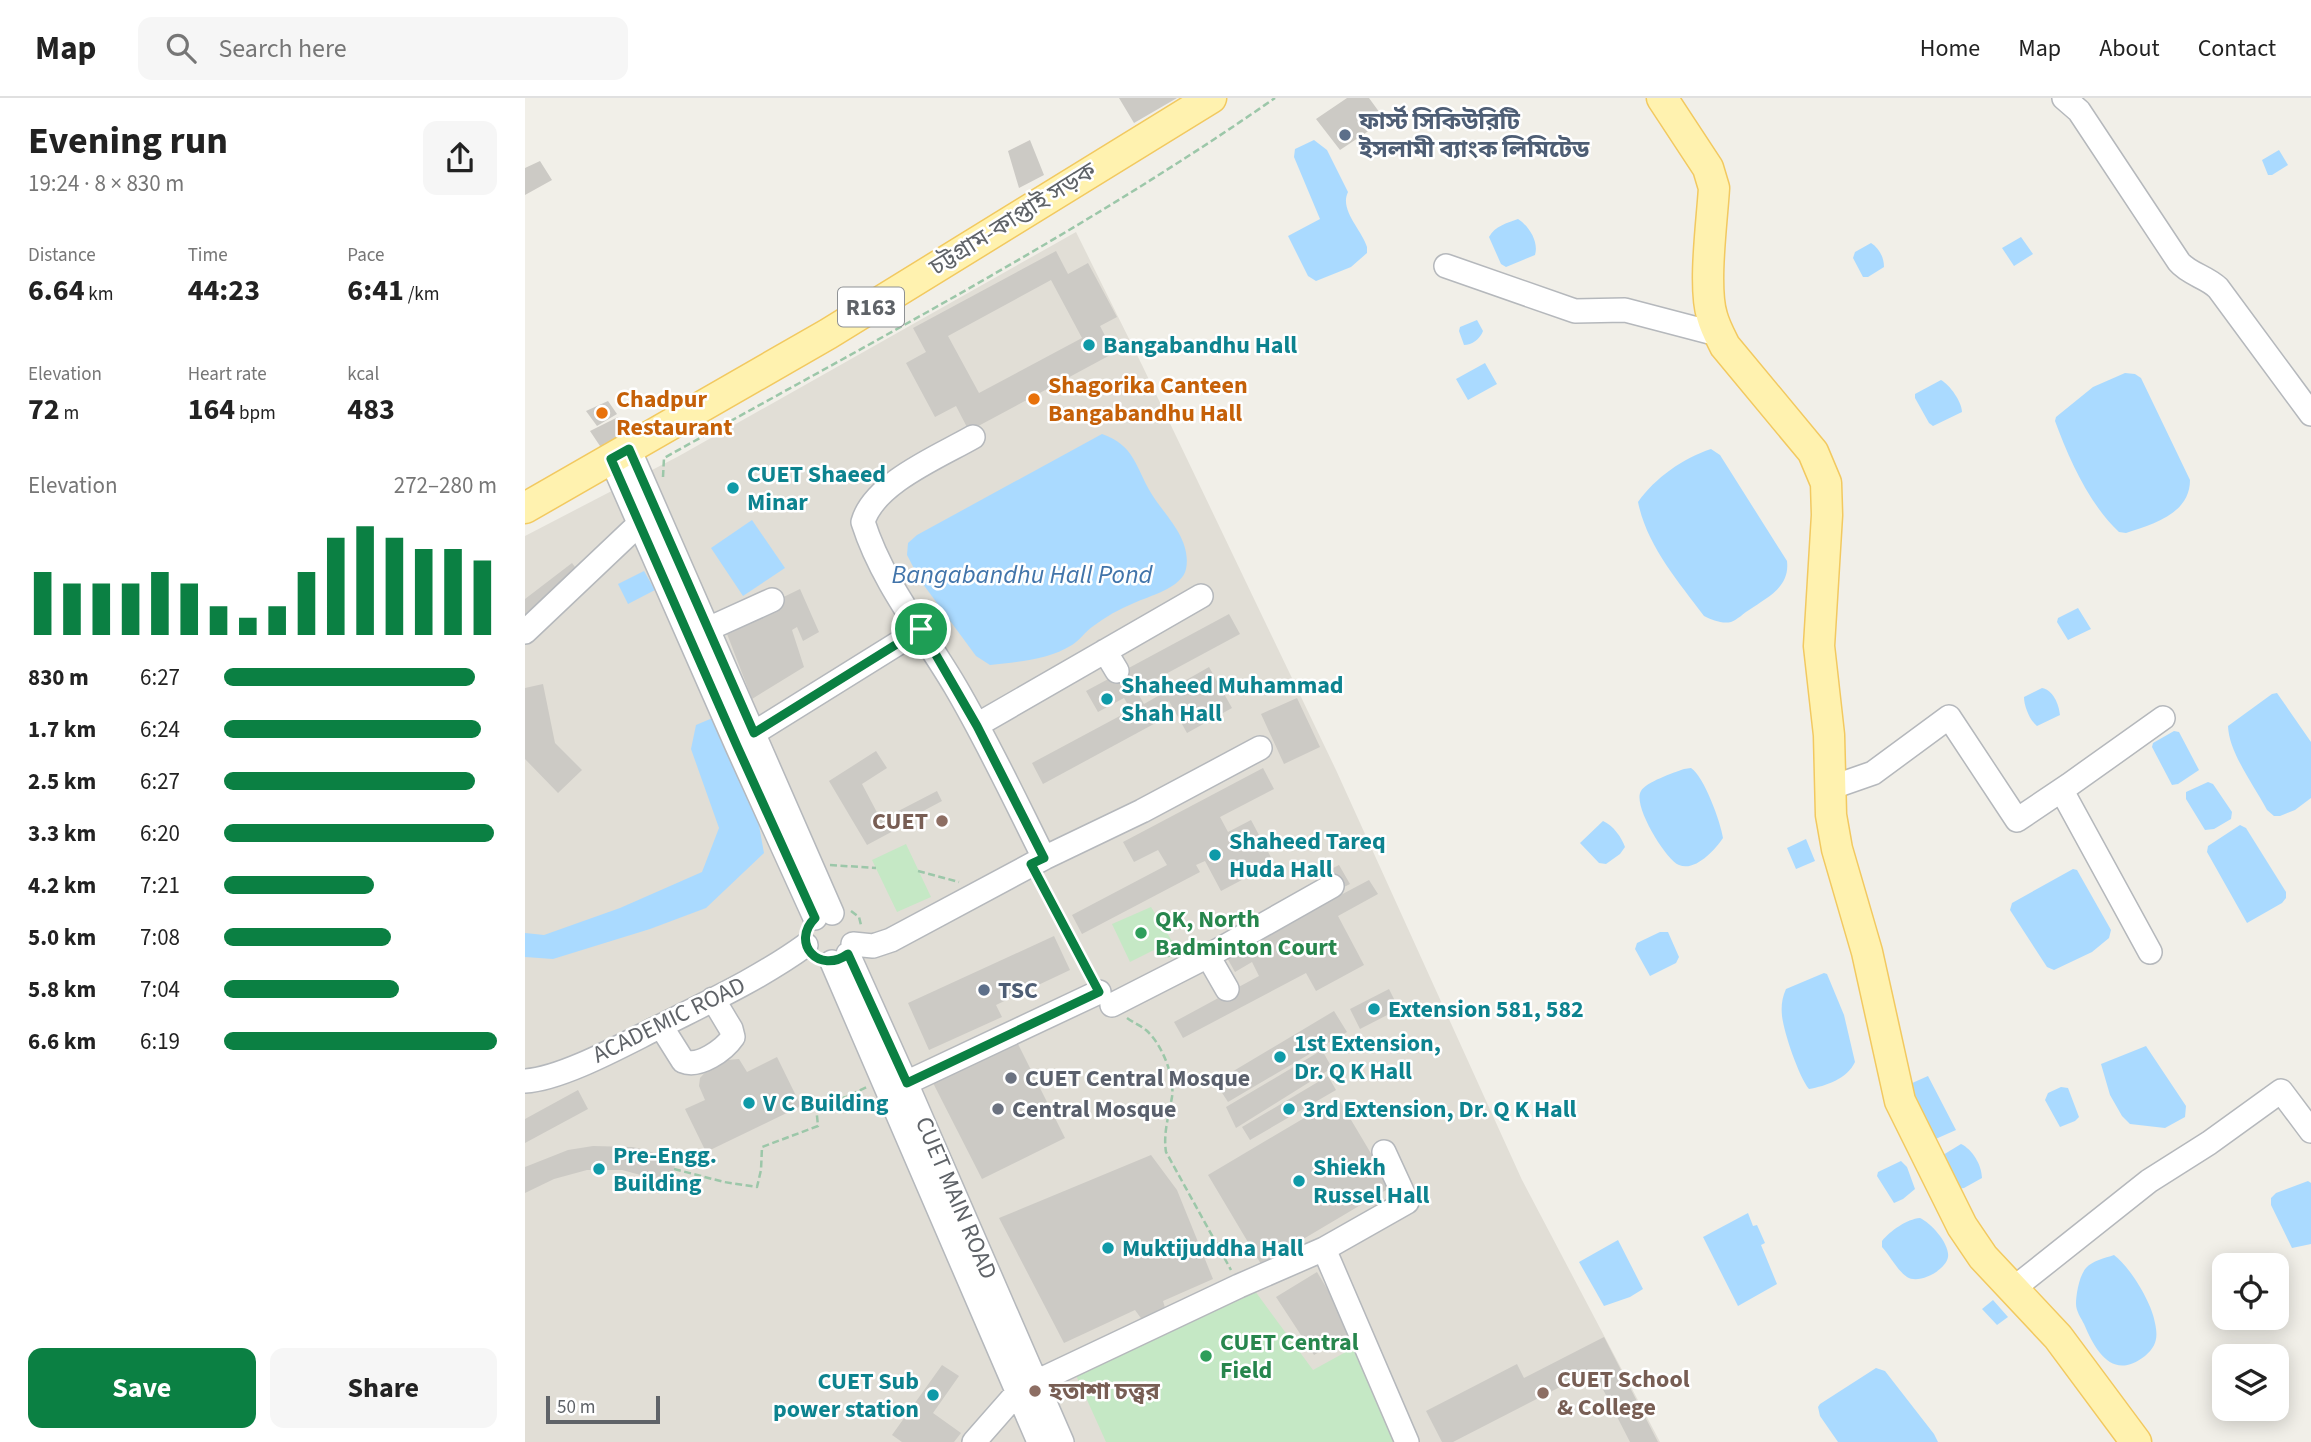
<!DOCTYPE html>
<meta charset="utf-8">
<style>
body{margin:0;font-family:"Source Sans 3","Noto Sans Bengali",sans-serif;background:#f6f6f6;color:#222;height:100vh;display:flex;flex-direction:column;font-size:26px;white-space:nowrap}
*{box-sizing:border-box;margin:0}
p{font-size:23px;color:#767676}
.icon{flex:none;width:38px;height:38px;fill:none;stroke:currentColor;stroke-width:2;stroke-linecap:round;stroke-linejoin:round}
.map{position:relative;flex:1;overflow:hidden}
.sheet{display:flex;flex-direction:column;background:#fff;width:525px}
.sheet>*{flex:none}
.buttons{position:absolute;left:1687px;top:1155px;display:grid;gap:14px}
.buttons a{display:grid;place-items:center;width:77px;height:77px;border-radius:14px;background:#fff;box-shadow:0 4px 18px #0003;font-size:35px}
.scale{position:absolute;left:21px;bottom:18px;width:114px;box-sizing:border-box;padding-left:7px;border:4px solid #5f6368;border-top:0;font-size:19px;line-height:24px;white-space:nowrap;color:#5f6368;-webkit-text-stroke:5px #fff;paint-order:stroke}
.pin{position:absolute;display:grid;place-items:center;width:60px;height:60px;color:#fff;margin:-30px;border:4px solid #fff;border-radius:50%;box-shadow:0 2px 7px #0007}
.round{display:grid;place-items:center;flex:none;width:74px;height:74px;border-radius:14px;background:#f6f6f6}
.head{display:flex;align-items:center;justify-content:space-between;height:119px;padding:0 28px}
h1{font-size:38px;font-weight:700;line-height:52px}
.stats{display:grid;grid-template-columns:repeat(3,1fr);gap:10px;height:119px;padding:7px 28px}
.stats div{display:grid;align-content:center}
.stats b{font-size:30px;font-weight:700}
.stats small{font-size:19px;font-weight:400}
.stats p{font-size:19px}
.chart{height:196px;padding:14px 28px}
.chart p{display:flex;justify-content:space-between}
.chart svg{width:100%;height:126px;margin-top:7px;stroke:#0b8043;stroke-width:6}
.cta{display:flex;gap:14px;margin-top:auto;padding:14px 28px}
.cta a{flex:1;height:80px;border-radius:14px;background:#0b8043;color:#fff;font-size:28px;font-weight:700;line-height:80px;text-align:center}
.cta a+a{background:#f6f6f6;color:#222}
ul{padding:0 28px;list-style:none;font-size:23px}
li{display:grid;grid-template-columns:112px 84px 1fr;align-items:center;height:52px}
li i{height:18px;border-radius:9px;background:#0b8043}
header{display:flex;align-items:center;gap:42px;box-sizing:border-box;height:98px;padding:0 35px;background:#fff;border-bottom:2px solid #e0e0e0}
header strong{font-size:33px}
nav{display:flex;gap:38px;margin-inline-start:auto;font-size:24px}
.search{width:490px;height:63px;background:#f6f6f6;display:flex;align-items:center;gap:18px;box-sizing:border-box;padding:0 24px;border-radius:14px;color:#767676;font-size:26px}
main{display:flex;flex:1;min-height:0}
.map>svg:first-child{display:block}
.education{fill:#e1ded6}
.green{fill:#c5e8c5}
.water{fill:#aadaff}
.building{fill:#cccac5;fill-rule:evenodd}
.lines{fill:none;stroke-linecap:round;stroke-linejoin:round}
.minor-casing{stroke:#b5b8bc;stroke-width:26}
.major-casing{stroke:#f2c960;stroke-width:33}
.path{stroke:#9cc7a9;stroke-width:2.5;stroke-dasharray:7 3.5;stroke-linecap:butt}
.minor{stroke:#fff;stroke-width:23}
.major{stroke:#fff2af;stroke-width:30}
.route-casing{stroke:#fff;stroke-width:14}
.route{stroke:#0b8043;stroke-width:9}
.service-dot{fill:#5c6f8a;stroke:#fff;stroke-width:2.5}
.culture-dot{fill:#0f9aa8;stroke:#fff;stroke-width:2.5}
.food-dot{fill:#e8710a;stroke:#fff;stroke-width:2.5}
.education-dot{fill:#8d6e63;stroke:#fff;stroke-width:2.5}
.leisure-dot{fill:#2e9e5b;stroke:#fff;stroke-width:2.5}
.worship-dot{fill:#6b7280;stroke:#fff;stroke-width:2.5}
.labels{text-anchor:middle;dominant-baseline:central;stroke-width:5;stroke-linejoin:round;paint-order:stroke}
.shield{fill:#fff;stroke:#8f9295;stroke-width:2}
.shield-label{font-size:23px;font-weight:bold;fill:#5f6368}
.service-label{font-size:24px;font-weight:bold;fill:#4e5e75;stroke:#fff;text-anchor:start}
.street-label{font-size:24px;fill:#5f6368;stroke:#fff}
.culture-label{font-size:24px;font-weight:bold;fill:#0d838f;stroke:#fff;text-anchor:start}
.food-label{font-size:24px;font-weight:bold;fill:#c56008;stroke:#fff;text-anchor:start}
.education-label{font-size:24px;font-weight:bold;fill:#785e54;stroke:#fff;text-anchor:start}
.leisure-label{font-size:24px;font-weight:bold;fill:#27864d;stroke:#fff;text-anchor:start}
.worship-label{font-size:24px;font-weight:bold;fill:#5b616d;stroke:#fff;text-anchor:start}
.water-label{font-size:26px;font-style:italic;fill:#4174aa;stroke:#fff}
</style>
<header>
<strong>Map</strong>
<div class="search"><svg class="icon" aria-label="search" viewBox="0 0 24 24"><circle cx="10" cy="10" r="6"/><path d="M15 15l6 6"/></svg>Search here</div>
<nav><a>Home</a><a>Map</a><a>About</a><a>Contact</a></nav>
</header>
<main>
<section class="sheet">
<div class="head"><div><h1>Evening run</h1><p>19:24 · 8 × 830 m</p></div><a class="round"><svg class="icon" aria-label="share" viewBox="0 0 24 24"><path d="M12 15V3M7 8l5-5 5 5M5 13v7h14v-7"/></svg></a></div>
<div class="stats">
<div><p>Distance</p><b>6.64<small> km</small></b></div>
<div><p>Time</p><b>44:23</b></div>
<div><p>Pace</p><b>6:41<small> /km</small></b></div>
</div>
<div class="stats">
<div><p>Elevation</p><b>72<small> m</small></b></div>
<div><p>Heart rate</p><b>164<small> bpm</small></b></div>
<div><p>kcal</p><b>483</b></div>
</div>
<div class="chart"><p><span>Elevation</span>272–280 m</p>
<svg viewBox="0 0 160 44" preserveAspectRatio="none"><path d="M5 44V22M15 44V26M25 44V26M35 44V26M45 44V22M55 44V26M65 44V34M75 44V38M85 44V34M95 44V22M105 44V10M115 44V6M125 44V10M135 44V14M145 44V14M155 44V18"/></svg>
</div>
<ul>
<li><b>830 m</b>6:27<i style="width:92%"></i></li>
<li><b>1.7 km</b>6:24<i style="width:94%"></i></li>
<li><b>2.5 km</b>6:27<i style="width:92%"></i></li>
<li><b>3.3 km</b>6:20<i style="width:99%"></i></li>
<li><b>4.2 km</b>7:21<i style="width:55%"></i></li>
<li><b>5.0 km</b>7:08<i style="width:61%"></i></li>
<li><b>5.8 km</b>7:04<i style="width:64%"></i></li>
<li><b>6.6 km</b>6:19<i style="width:100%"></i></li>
</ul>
<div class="cta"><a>Save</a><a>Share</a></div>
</section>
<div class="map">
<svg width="1786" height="1344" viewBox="0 0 1786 1344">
<rect width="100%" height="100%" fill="#f1efe8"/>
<!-- education -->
<path class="education" d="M551,134L617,267L811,672L997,1082L1135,1344H0V438L154,358Z"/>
<!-- green -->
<path class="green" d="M381,746L406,799L372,814L347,762Z
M626,809L647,843L605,864L587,826Z
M730,1193L788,1272L839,1244L881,1344H581L549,1273Z"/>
<!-- water -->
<path class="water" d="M789,42L802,52L823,94C814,112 837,132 842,149V155L826,169L791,183L783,178L763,138L795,121L769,59L770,51Z
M1754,52L1763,67L1747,77H1743L1737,62Z
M993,121C1004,128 1014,144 1010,157L981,169L976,166L964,139C970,128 982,125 993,121Z
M1496,139L1508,156L1489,168L1477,150Z
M1346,145C1354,150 1359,159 1359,169L1343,179H1338L1328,160L1330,154Z
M952,222L958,233C955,241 947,247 939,247L934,233L935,229Z
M960,265L972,286L943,302L931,281Z
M1600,275L1610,276L1616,280L1665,382C1665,416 1628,426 1601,435L1594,434C1564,406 1544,361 1530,323L1531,319L1568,289Z
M1416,282C1425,287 1437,304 1437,314L1408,328L1404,325L1390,300V296Z
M577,336C610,348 610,368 626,395C640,418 667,441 661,471C657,490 624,498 609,505C594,511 580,519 567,529C560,534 555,542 547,547C523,562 492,564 465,567L451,558L395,482L382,457L383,445L392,437Z
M1186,351L1195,357L1262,463C1265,489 1243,499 1224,512C1219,515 1212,522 1206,524C1197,526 1187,522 1179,518C1153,483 1122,448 1113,404C1130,380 1158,360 1186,351Z
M227,422L260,470L218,498L186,450Z
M119,473L130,492L103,506L93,486Z
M1553,510L1566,531L1543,542L1532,524L1533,520Z
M1517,590C1528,592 1534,606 1535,617L1512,628C1505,623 1499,608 1499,599Z
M1752,595L1786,644V700L1770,712L1755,718H1749L1742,712C1729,687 1704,655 1703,628L1747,596Z
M190,619L231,711L239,755L181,810L125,831L28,861L0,859V835L19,837L95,810L177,774L194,730L166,651L171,627Z
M1649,633L1654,634L1674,672L1653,686L1647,687L1627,649L1628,645Z
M1166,670C1179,678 1196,725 1198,740C1190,752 1170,774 1154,767C1140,761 1107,706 1116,693C1121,684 1148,675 1159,671Z
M1683,684L1688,686L1707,714L1706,721L1689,731L1680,732L1661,701V694Z
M1078,723C1088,727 1097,740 1100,749L1095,756L1081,766L1074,765L1055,745Z
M1715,727L1721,730L1761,794V800L1757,805L1722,825L1682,754L1683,748Z
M1281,741L1290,763L1271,771L1262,750Z
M1548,771L1552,772L1586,832L1584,840L1567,854L1529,872L1522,869L1485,812L1487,805Z
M1135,834H1143L1154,859L1151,865L1125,878L1110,851L1112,845Z
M1299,875L1302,876L1319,917L1330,964C1322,981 1301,988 1284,991C1274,979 1259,935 1257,918C1256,908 1257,900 1261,891Z
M1621,948L1661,1008L1660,1019L1640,1030L1605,1026L1597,1018L1585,997L1576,966Z
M1403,978L1431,1032L1406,1043L1385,986Z
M1536,989L1543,990L1554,1019L1550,1023L1535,1029L1520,1002L1523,995Z
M1436,1046C1447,1051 1457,1067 1457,1080L1439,1090L1432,1091L1418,1057Z
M1376,1063L1382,1069L1390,1091L1378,1101L1369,1105L1352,1078L1353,1074Z
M1783,1083L1786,1085V1146L1767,1150L1746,1107V1100L1751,1095Z
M1223,1115L1228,1128L1232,1127L1240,1145L1236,1147L1252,1186L1213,1208L1178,1139Z
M1395,1120C1406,1125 1425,1146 1423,1159C1421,1172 1394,1187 1382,1179C1373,1173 1365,1158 1357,1149V1143C1365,1133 1382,1121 1395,1120Z
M1093,1142L1118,1191L1105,1199L1079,1208L1054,1164Z
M1589,1157C1605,1169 1627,1205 1630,1225C1633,1239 1632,1248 1620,1258C1588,1283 1571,1254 1559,1226C1556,1220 1551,1213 1551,1206C1551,1197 1554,1178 1561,1170C1567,1163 1580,1160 1589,1157Z
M1468,1202L1483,1219L1472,1227L1457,1211Z
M1351,1270L1360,1273L1409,1336L1413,1344H1313L1295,1318L1293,1309L1295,1306Z"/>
<!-- building -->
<path class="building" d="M594,0H652L609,25Z
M822,0H844L860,22L815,52L791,21Z
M505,42L519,77L494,90L483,53Z
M15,63L27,82L0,97V70Z
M531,153L543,176L563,165L592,219L575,228L589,255L444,333L431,308L410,319L381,265L401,254L388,230ZM526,182L557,240L454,295L423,238Z
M83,303L92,316L72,328L61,313Z
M93,319L102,334L79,346L80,349L77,351L65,333Z
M47,465L56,477L0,521V501Z
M275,491L294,534L278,543L272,529L267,532L279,569L227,601L199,528Z
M704,516L715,536L611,592L619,606L684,569L707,610L662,635L644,603L632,610L638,621L518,686L507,665L606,612L599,600L573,614L561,593Z
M18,586L30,645L57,672L33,695L0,661V590Z
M772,600L795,649L759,666L736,616Z
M351,653L362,670L337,686L356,722L412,693L417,703L368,729L370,732L342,747L304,683Z
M738,670L749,691L695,719L703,734L726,722L749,765L696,793L680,763L671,767L675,774L557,836L547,817L642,767L633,752L609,764L598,744Z
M814,767L825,786L811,793L800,774Z
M844,782L853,796L813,818L839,867L791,893L781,875L658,940L649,924L734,878L727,864L710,874L701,858Z
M529,838L545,872L471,907L477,919L404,952L383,905Z
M864,891L874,911L835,931L825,911Z
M809,913L822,934L703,1004L690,984Z
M490,940L540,1040L457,1081L406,981Z
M797,952L807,970L711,1030L701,1009Z
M252,959L276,1008L181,1054L160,1011L180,1002L174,988L175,980L186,968L202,962L214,961L222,974Z
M803,978L811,992L725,1042L717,1029Z
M53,992L63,1011L0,1045V1021Z
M813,1000L866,1089L736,1166L683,1077Z
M68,1048L107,1049L121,1052L151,1064L145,1085L97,1072H62L29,1081L0,1095V1069L43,1052Z
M626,1057L652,1092L688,1181L638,1203L641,1213L618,1223L610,1212L539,1245L474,1120Z
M792,1174L828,1234L789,1257L751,1199Z
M1079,1239L1133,1344H1105L1068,1272L928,1344H917L901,1313L992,1266L999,1280Z
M417,1267L434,1278L408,1315L436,1335L429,1344H377L367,1337Z"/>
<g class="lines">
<defs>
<path id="minor" d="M1539,0L1554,13L1654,164C1664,176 1682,179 1693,190L1786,316
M921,168L1050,213L1100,212L1184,234L1192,232
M104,351L307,815
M86,361L212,648L290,820
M183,531L247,502
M0,534L114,426
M580,553L592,573
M452,627L676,498
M229,635L396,531
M1305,690L1348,675L1424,619L1492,722L1544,687L1638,620
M1537,693L1625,854
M519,760L617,713L735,650
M328,846L348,848L366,842L519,760C490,702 463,644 430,588C398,534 357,484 338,424C349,385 415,358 448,339
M323,856L381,985L537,1344
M683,858L702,891
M307,864L514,1344
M587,907L683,858L807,788
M136,928L158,963C174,970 199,952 208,939L206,931L188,901
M0,983C36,981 96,948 130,931C181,905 234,881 281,847
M381,985L574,894
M799,1151L882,1104L859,1054
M1488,1191L1624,1083L1684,1045L1756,993L1786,1033
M511,1284L714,1188L799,1151L882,1344
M449,1344L492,1295"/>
<path id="major" d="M1137,0L1183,70L1189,90C1187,123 1178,189 1187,218C1190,229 1195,238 1200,248L1288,354L1301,385L1302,417L1294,548L1304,637L1306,717L1312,751L1342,854L1375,1003L1437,1128L1458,1159L1533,1239L1611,1344
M0,410L303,236L686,0"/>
</defs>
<!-- minor casing -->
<use href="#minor" class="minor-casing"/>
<!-- major casing -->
<use href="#major" class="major-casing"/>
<!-- path -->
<path class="path" d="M138,379L139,360C345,245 556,135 750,0
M305,767L351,770
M393,773L434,784
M515,783L564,876
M326,813L334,819L336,827
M639,849L644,859
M602,920C609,925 616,928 621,932C637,946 650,979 647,999C644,1017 638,1035 641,1054L706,1172
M149,1071L199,1084L232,1089L236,1072L237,1049L293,1028L291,1008L321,999L342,989"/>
<!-- minor -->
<use href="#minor" class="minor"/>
<!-- major -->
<use href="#major" class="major"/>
</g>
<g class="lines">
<defs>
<path id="route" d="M104,351L229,635L396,531L452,628L519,760L506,766L574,894L382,985L323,856C294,877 265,845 290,820L212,648L86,361Z"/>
</defs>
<!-- route casing -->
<use href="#route" class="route-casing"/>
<!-- route -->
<use href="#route" class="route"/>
</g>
<!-- markers -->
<g class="service-dot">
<circle cx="820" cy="37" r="7"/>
<circle cx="459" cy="892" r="7"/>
</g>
<g class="culture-dot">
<circle cx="564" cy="247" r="7"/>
<circle cx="208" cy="390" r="7"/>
<circle cx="582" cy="601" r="7"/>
<circle cx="690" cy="757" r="7"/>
<circle cx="849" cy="911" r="7"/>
<circle cx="755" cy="959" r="7"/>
<circle cx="224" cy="1005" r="7"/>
<circle cx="764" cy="1011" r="7"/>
<circle cx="74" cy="1071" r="7"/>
<circle cx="774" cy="1083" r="7"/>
<circle cx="583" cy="1150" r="7"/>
<circle cx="408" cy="1297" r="7"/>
</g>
<g class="food-dot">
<circle cx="509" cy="301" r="7"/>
<circle cx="77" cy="315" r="7"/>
</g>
<g class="education-dot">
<circle cx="417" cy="723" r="7"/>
<circle cx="510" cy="1293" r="7"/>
<circle cx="1018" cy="1295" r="7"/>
</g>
<g class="leisure-dot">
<circle cx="616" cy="835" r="7"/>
<circle cx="681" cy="1258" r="7"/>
</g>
<g class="worship-dot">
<circle cx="486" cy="980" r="7"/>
<circle cx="473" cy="1011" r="7"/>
</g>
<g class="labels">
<!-- shield labels -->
<rect class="shield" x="313" y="189.5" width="66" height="39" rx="5"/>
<g class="shield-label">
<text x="346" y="209">R163</text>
</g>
<!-- service labels -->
<g class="service-label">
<text x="834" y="23">ফার্স্ট সিকিউরিটি<tspan x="834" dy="28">ইসলামী ব্যাংক লিমিটেড</tspan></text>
<text x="473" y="892">TSC</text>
</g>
<!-- street labels -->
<g class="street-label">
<text transform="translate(488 121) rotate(-32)">চট্টগ্রাম-কাপ্তাই সড়ক</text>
<text transform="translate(144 922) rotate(-26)">ACADEMIC ROAD</text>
<text transform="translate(431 1100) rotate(67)">CUET MAIN ROAD</text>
</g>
<!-- culture labels -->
<g class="culture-label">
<text x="578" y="247">Bangabandhu Hall</text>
<text x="222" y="376">CUET Shaeed<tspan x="222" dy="28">Minar</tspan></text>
<text x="596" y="587">Shaheed Muhammad<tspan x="596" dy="28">Shah Hall</tspan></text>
<text x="704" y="743">Shaheed Tareq<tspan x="704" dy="28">Huda Hall</tspan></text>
<text x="863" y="911">Extension 581, 582</text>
<text x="769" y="945">1st Extension,<tspan x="769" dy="28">Dr. Q K Hall</tspan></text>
<text x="238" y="1005">V C Building</text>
<text x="778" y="1011">3rd Extension, Dr. Q K Hall</text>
<text x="88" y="1057">Pre-Engg.<tspan x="88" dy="28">Building</tspan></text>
<text x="788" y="1069">Shiekh<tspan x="788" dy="28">Russel Hall</tspan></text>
<text x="597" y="1150">Muktijuddha Hall</text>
<text x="394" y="1283" text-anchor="end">CUET Sub<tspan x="394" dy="28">power station</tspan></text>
</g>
<!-- food labels -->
<g class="food-label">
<text x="523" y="287">Shagorika Canteen<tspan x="523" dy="28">Bangabandhu Hall</tspan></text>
<text x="91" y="301">Chadpur<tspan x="91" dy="28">Restaurant</tspan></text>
</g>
<!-- education labels -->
<g class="education-label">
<text x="403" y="723" text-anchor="end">CUET</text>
<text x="1032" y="1281">CUET School<tspan x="1032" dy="28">&amp; College</tspan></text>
<text x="524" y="1293">হতাশা চত্ত্বর</text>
</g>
<!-- leisure labels -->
<g class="leisure-label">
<text x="630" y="821">QK, North<tspan x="630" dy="28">Badminton Court</tspan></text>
<text x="695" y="1244">CUET Central<tspan x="695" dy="28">Field</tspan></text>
</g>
<!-- worship labels -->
<g class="worship-label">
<text x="500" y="980">CUET Central Mosque</text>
<text x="487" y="1011">Central Mosque</text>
</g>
<!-- water labels -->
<g class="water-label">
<text x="497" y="476">Bangabandhu Hall Pond</text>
</g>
</g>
</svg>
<div class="buttons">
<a><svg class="icon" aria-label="locate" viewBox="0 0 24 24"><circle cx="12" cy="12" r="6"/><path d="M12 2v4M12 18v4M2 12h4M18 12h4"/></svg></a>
<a><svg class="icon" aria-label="layers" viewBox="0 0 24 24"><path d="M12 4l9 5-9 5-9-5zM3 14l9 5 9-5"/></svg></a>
</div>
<div class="scale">50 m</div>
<div class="pin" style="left:396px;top:531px;background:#1e9e55"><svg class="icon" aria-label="arrive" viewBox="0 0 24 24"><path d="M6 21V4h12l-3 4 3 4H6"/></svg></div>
</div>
</main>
